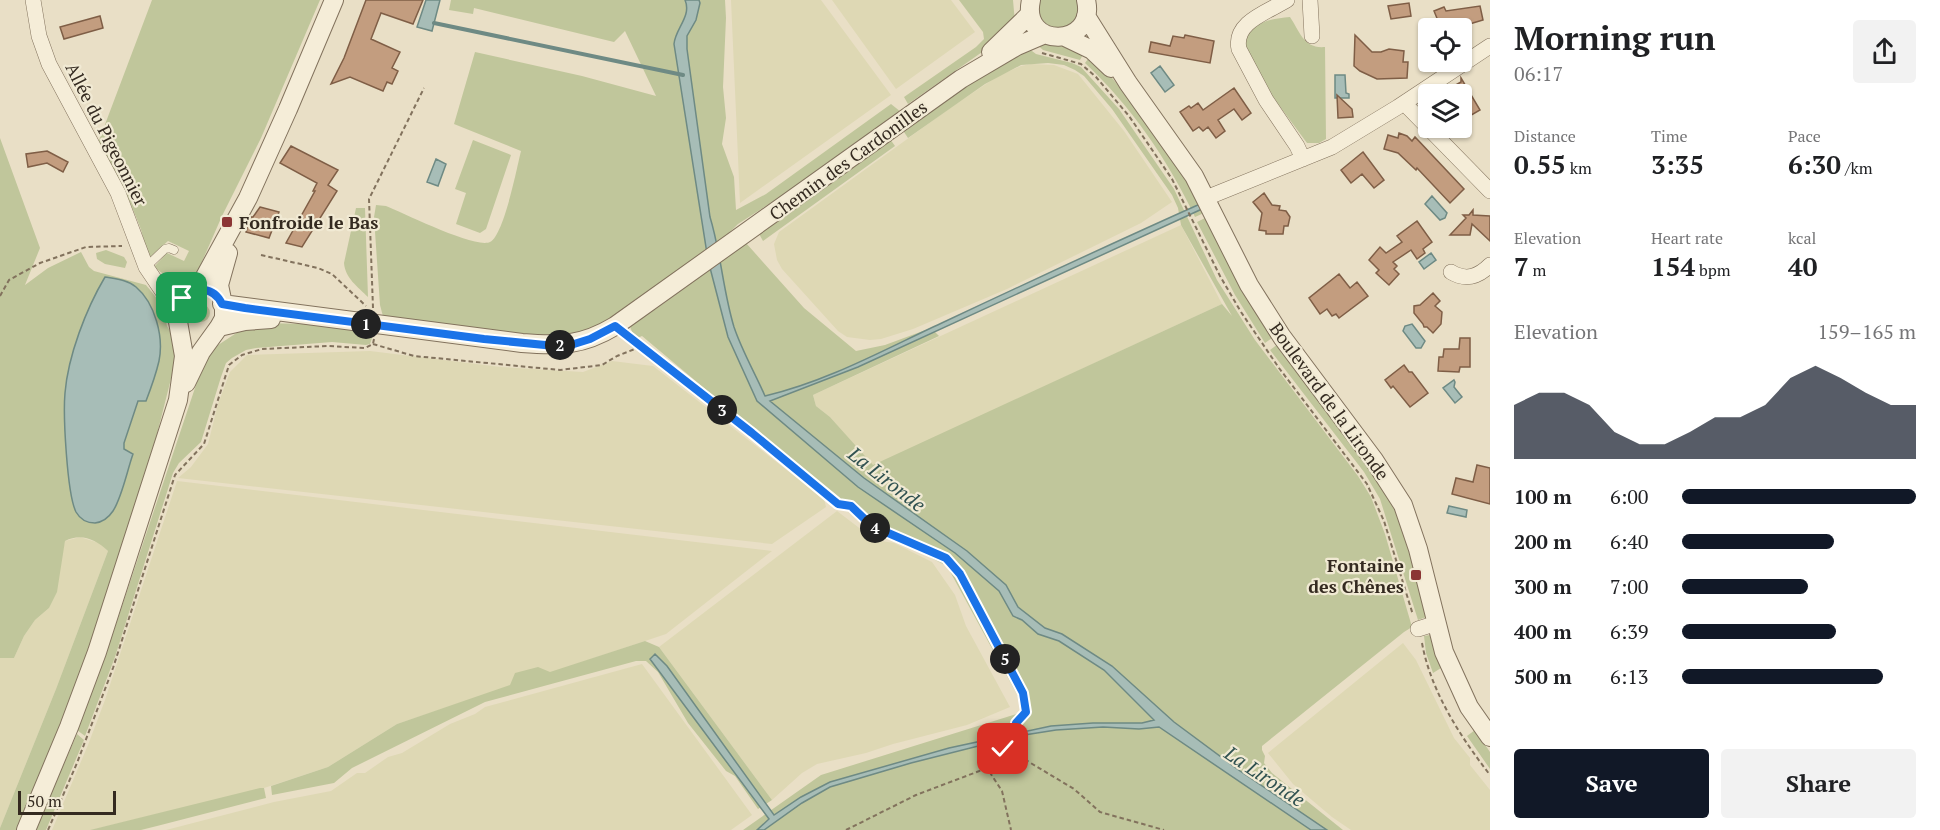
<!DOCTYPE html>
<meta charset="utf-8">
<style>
body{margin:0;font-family:"PT Serif",serif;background:#f2f2f2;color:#202124;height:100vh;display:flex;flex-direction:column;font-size:22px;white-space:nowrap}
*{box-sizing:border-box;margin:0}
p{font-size:20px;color:#757577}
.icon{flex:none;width:33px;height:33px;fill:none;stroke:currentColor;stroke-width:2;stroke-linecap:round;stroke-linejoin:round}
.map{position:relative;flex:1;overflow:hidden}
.drawer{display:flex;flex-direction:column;background:#fff;width:450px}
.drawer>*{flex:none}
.fabs{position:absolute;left:1418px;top:18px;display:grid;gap:12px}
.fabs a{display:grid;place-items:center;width:54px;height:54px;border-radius:6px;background:#fff;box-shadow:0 2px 4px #0004;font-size:30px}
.scale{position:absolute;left:18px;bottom:15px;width:98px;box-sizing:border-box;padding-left:6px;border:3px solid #342a20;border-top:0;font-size:16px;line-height:21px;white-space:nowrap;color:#342a20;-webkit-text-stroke:4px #f1ead4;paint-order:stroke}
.pin{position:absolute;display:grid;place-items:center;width:51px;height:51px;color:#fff;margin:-26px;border-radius:12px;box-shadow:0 3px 9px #0006}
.km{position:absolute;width:30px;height:30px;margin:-15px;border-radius:50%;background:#222;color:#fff;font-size:16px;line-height:30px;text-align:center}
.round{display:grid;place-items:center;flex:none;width:63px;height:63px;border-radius:6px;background:#f2f2f2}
.headline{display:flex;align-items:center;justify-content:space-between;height:102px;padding:0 24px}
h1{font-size:33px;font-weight:800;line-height:45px}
.stats{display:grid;grid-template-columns:repeat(3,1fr);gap:9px;height:102px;padding:6px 24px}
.stats div{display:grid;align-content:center}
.stats b{font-size:26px;font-weight:800}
.stats small{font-size:16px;font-weight:400}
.stats p{font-size:16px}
.chart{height:168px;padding:12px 24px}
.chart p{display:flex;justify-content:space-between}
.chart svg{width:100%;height:108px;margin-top:6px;fill:#111827;opacity:.7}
.action{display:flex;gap:12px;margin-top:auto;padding:12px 24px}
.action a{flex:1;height:69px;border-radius:6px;background:#111827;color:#fff;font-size:24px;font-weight:800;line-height:69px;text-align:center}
.action a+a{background:#f2f2f2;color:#202124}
ul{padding:0 24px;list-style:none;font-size:20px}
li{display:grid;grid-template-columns:96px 72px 1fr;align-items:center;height:45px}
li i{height:15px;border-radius:8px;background:#111827}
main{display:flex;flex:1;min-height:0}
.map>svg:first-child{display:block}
.farmland{fill:#ded8b4}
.green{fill:#c0c69b}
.water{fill:#a7bdb7;stroke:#6e8a84;stroke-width:1.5}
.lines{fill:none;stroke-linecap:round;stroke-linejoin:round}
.stream{stroke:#6e8a84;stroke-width:4}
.building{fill:#c39d7f;stroke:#7f5e46;stroke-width:1.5}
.service-casing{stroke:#82725d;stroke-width:9}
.minor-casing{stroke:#82725d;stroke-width:16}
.tertiary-casing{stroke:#82725d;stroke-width:20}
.path{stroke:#82725d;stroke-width:2;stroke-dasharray:4.5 3;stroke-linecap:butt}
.service{stroke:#f5edd8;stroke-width:8}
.minor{stroke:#f5edd8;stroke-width:15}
.tertiary{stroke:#f5edd8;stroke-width:18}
.route-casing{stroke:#fff;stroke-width:12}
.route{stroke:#1a73e8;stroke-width:8}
.poi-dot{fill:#8b3534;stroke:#f1ead4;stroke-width:2}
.labels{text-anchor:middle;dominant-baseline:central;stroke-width:4.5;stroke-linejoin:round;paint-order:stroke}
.street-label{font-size:18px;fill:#342a20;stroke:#f1ead4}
.poi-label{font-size:18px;font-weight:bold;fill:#342a20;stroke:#f1ead4;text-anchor:start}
.water-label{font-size:20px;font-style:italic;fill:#315251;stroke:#f1ead4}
</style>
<main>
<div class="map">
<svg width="1490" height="830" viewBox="0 0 1490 830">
<rect width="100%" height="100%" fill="#e9dfc6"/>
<!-- farmland -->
<path class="farmland" d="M731,0H821L891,95L740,203Z
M832,0H951L975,32L896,89Z
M1031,64L1054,65L1078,74L1124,131L1172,202L1141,223L1007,289L913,329L881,339L870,340L847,337L838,331L782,269L777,260L774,244L779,232L950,108L998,76L1021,66Z
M1181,225L1222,304L873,466L830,417L816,406L813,395Z
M370,351L501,367L583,372L612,361L653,366L824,499L826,507L772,544L178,478L191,467L208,444L218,404L230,372L247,355Z
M177,481L772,551L666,634L397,724L328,767L264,788L91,830H52L88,745L105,700Z
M837,511L875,540L894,543L932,562L955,595L966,626L1010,707L967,725L893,744L866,753L817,764L802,773L772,800L659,647Z
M80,537L99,543L108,551L56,689L0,828V658H14L24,636L35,620L49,608L65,541Z
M1403,643L1416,660L1454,738L1470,758V765L1490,790V830H1351L1332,817L1293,784L1268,753Z
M642,664L752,815L731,830H166L274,802L331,791L357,773H365L388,757L402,753L450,724L475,714L485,707Z"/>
<!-- green -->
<path class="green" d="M152,0H320L261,138L222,216L197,273C183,290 167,277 154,267L167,253L184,261L189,251L168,241L149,258C144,248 144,237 140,227C129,197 114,170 98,143Z
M451,0H725L726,18L723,87L726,118L722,144L734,177L736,210L766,194L891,104L901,112L846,149L811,177L738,224L721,241L616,316L576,340L385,324L380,305L374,217L376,205L386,206C404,213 475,249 490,242C504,235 517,167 521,151L454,124L475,52L582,76L656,96L625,31L614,42L474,8L473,14L449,10Z
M959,0H1013L1015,23L985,50L908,104L904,97L976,47L984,39L983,32Z
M1040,0H1077C1086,39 1029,35 1040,0Z
M1290,17C1300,32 1304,49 1325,47L1326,139L1319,143H1307L1261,81L1244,44C1251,22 1269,19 1290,17Z
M1043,41L1085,51L1080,60L1043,50L1034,42Z
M1028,48L1036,54L1072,63L1081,67L1119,109L1174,189L1217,280L1255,340L1358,476L1371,497L1385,534L1412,627L1404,632L1262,746V750L1265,756L1264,763L1272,773L1343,830H743L821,775L1026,711L947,566L894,539L876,536L839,501L642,336L635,339L629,324L656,309L746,243L804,308L856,351L885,345L931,328L939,336L813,395L816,406L830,417L873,465L1222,304L1232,316L1181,225L1178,208L1172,195L1112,109L1084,76L1075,70L1064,65L1048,63L1021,65L985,84L908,138L902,129L953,94Z
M1091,55C1107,69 1117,85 1130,101C1157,136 1184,173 1204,213L1195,217C1168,160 1131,106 1085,63Z
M0,138L40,248L25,285L48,268L81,252L89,267L94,271L146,285L163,306L167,326L172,334L176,359L155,442L101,616L65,714L17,830H0V828L56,689L108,551C95,539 81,533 65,541L57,592L49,608L35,620L24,636L14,658H0Z
M890,139L895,146L763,241L758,232Z
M473,140L511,155L486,229L480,233L456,224L466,193L455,189Z
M356,208H365L368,297C358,287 345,278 344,263Z
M1207,217L1237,282L1272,338L1265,343L1235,295L1197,222Z
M106,250L124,257L127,262L125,268L105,264L97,259L96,253Z
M192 313a9 9 0 1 1 18 0a9 9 0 1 1-18 0Z
M263,323L307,324L368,330L373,335L370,344L366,345L332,342L256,348L246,350L232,358L226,363L221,377L201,442L179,463L173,473L115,657L85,736L77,730L103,663L200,373L212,349L241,330Z
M1278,344L1382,481L1398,511L1411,554L1413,569L1429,616L1418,620L1380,499L1364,472L1270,350Z
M1430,635L1441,668L1433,673L1426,653L1424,636Z
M645,641L659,647L772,800L758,809L735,776L726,771L688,723L658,672L646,661H636L485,702L352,768L334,783L272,795L271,786L328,767L397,724L510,685L515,673L538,667L550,672Z
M1475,730L1490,752V769L1467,736Z
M77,734L84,740L46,830H35Z
M260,788H264L266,798L157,826L141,830H90Z"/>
<!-- water -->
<path class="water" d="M426,0H440L432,31L417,27Z
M685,0H699L700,3L696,20L687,36V49L710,217C721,253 723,291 734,327C742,351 755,373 765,396C829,381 887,348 946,321C1031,281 1115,242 1200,204L1202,209L858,367L770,401L864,478L967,551L1006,585L1018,607L1045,628L1062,634L1112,666L1174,722L1240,771L1327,830H1311L1159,727L1139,729L1103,727L1056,730L1018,736L911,763L830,787L802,803L764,830H757L769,819L650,659L655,654L667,666L774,815L801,797L830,782L949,748L1051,726L1093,723H1142L1154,720L1104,670L1059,641L1038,634L1022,620L1013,616L999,591L955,553L858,487L757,401L728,337L708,260L674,44C675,29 692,16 685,0Z
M1160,66L1174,85L1165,92L1151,73Z
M1335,75H1345L1346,93L1349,94V98H1335Z
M436,159L446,164L438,186L427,182Z
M1432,196L1447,213L1445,218L1440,220L1425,204Z
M1431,253L1436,260L1424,269L1419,262Z
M105,277C116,279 128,280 136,287C155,303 164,337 159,361C156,374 151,388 146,401H138L124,443V449L133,454C127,471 122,497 113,511C109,517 103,522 95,523C87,523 80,519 76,512C67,494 63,415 65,393C68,356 86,309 105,277Z
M1412,324L1425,341L1421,348H1416L1403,331L1405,326Z
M1454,380L1455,382L1454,387L1462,397L1455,403L1443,388Z
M1449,506L1467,510L1466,517L1447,513Z"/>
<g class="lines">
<!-- stream -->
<path class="stream" d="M434,23L683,75"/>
</g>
<!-- building -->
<path class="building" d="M366,0H423L413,24L381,13L371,39L400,52L392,68L398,71L392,84L387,82L383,91L350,77L331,84L344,58Z
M1409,3L1411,16L1391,19L1388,6Z
M1480,6L1483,20L1466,25L1465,23L1451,28H1441L1434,11L1444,7L1446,11Z
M100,16L103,28L64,39L60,27Z
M1185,35L1214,41L1210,63L1149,52L1151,42L1170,46L1173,36L1184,38Z
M1355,35L1372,52H1381L1389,49L1404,51L1403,62H1408L1407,78L1377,79L1360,71L1354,66Z
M1461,78L1480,110L1468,117L1461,105V94H1456L1452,87L1461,82Z
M1234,88L1251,113L1242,120L1234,109L1218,120L1225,131L1216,138L1208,127L1203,131L1199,127L1193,131L1180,112L1189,106L1191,108L1198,103L1203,110Z
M1337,95L1352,109L1353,117L1338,118Z
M1399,133L1407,136L1412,141L1415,137L1464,189L1450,203L1417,168L1416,170L1398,153L1384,149L1388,135L1398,138Z
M291,146L338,170L328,185L337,191L302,247L286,243L315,191H313L317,183L280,163Z
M47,151L68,162L63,172L47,163L28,167L26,154Z
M1363,152L1384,180L1374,188L1362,174L1351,183L1341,170Z
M1264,193L1272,205L1280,206L1279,210L1286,211L1290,217L1288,226H1284L1283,234H1266V231L1259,230L1262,213L1253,202Z
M260,207L279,212L269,238L246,232L251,217H253Z
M1473,210V215L1490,216V241L1472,224L1470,235H1450L1466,218L1463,215H1469Z
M1417,221L1432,242L1423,249L1425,253L1417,259L1411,250L1393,262L1397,266L1394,269L1399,274L1389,285L1376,273L1379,270L1369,260L1380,247L1386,253L1402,242L1397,236Z
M1339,274L1350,288L1357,282L1368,296L1339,318L1336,314L1332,316L1327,309L1320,314L1309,298Z
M1433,293L1440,301L1435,306L1442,312L1441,324L1433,333L1427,327H1424L1423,324L1414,313V306L1420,305Z
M1460,338H1470V367H1460L1459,372L1438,371L1439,357H1443L1444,349H1459Z
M1404,365L1409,372H1412L1428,393L1410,407L1393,386L1391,388L1385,380Z
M1477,465L1490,468V504L1452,494L1456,478L1473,482Z"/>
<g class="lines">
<defs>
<path id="service" d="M146,267L165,249L169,248L174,250"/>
<path id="minor" d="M33,0L39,36L49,64L118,193L146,267L165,295L177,316
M1287,0C1268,12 1233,22 1239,49L1266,100L1297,146L1303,159
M1310,0L1312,36
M1404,103L1490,191
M1206,198L1332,147L1398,107L1490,46
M1451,272C1466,281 1478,277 1490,265
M1418,629L1437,623"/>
<path id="tertiary" d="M1031,0C1020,50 1097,48 1086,0
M1086,16L1128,83L1194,176L1249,285L1282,337L1374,460L1403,505L1418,549L1444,652L1469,707L1490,737
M1065,37L1092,50L1111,68
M991,52L1030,14
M222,304L522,343C559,346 582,346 615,326L961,79L1017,46L1045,34
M219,327L245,321L271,319
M186,383L201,352L219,327L224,318V309L219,285L228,253
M26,830L69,727L97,652L178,400L184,356L177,316L179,302L185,295L202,282L248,198L288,109L334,0"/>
</defs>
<!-- service casing -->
<use href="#service" class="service-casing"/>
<!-- minor casing -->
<use href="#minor" class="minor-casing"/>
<!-- tertiary casing -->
<use href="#tertiary" class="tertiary-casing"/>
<!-- path -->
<path class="path" d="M1042,53L1081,64L1096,77L1129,116L1172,179L1220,276L1241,312L1279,368L1367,484L1384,521L1413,615
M261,255L318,268L332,274L366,306
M0,296L9,280L40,263L86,247L122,246
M373,308L369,199L424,88
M627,335L752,433L838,504L851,506L872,526L946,558L960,574L1023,693L1026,712L1016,723V734L1006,739C1001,753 991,755 987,768L1002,791L1011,830
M373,344L414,356L560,370L602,365L617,356L645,345
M1422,643C1431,692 1460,736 1490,775
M48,830L77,763L113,668L175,475L204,444L229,365L242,355L262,349L328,346L365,348L373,344L374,339
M846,830L916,795L1019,756L1074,789L1100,812L1164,830"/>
<!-- service -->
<use href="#service" class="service"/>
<!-- minor -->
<use href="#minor" class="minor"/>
<!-- tertiary -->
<use href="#tertiary" class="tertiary"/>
</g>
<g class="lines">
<defs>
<path id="route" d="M182,298C194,285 214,287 222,304L245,308L484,339L555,346L574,344L590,339L615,326L752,433L838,504L851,506L872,526L946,558L960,574L1023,693L1026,712L1016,723V734L1006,739L1003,749"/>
</defs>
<!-- route casing -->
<use href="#route" class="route-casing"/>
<!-- route -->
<use href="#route" class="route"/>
</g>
<!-- markers -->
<g class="poi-dot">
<rect x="221" y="216" width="12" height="12" rx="3"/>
<rect x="1410" y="569" width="12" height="12" rx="3"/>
</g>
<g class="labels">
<!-- street labels -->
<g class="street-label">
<text transform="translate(107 134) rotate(63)">Allée du Pigeonnier</text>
<text transform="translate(848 160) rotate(-36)">Chemin des Cardonilles</text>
<text transform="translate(1330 401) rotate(54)">Boulevard de la Lironde</text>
</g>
<!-- poi labels -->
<g class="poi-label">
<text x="239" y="222">Fonfroide le Bas</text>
<text x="1404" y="565" text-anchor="end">Fontaine<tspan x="1404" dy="21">des Chênes</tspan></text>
</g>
<!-- water labels -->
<g class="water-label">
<text transform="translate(887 479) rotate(38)">La Lironde</text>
<text transform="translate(1265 776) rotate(34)">La Lironde</text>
</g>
</g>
</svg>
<div class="fabs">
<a><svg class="icon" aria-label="locate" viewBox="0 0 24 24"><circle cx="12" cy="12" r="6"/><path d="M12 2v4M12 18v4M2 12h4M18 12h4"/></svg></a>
<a><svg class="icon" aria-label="layers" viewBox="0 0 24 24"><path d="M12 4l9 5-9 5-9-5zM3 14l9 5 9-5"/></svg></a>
</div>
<div class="scale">50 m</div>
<div class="pin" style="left:182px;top:298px;background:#1e9e55"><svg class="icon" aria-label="arrive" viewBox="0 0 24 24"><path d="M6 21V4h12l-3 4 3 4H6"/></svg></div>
<div class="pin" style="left:1003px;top:749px;background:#d93025"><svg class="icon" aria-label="check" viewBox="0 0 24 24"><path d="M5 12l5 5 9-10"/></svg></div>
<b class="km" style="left:366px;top:324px">1</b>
<b class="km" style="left:560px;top:345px">2</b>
<b class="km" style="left:722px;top:410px">3</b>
<b class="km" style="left:875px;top:528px">4</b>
<b class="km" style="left:1005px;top:659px">5</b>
</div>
<section class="drawer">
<div class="headline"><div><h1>Morning run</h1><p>06:17</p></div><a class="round"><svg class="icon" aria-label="share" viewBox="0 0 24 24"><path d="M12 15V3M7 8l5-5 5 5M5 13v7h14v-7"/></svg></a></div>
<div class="stats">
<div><p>Distance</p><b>0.55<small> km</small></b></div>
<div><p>Time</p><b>3:35</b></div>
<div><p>Pace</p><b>6:30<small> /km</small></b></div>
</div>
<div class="stats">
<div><p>Elevation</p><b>7<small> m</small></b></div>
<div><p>Heart rate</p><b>154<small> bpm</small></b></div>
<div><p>kcal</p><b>40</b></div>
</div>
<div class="chart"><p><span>Elevation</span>159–165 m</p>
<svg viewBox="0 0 160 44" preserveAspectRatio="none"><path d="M0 44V22L10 17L20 17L30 22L40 33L50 38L60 38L70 33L80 27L90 27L100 22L110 11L120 6L130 11L140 17L150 22L160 22V44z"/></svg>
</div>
<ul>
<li><b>100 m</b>6:00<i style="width:100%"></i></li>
<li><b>200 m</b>6:40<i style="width:65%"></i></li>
<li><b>300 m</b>7:00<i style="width:54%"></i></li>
<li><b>400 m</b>6:39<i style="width:66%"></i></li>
<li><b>500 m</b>6:13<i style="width:86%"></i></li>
</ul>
<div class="action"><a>Save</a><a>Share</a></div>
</section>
</main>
